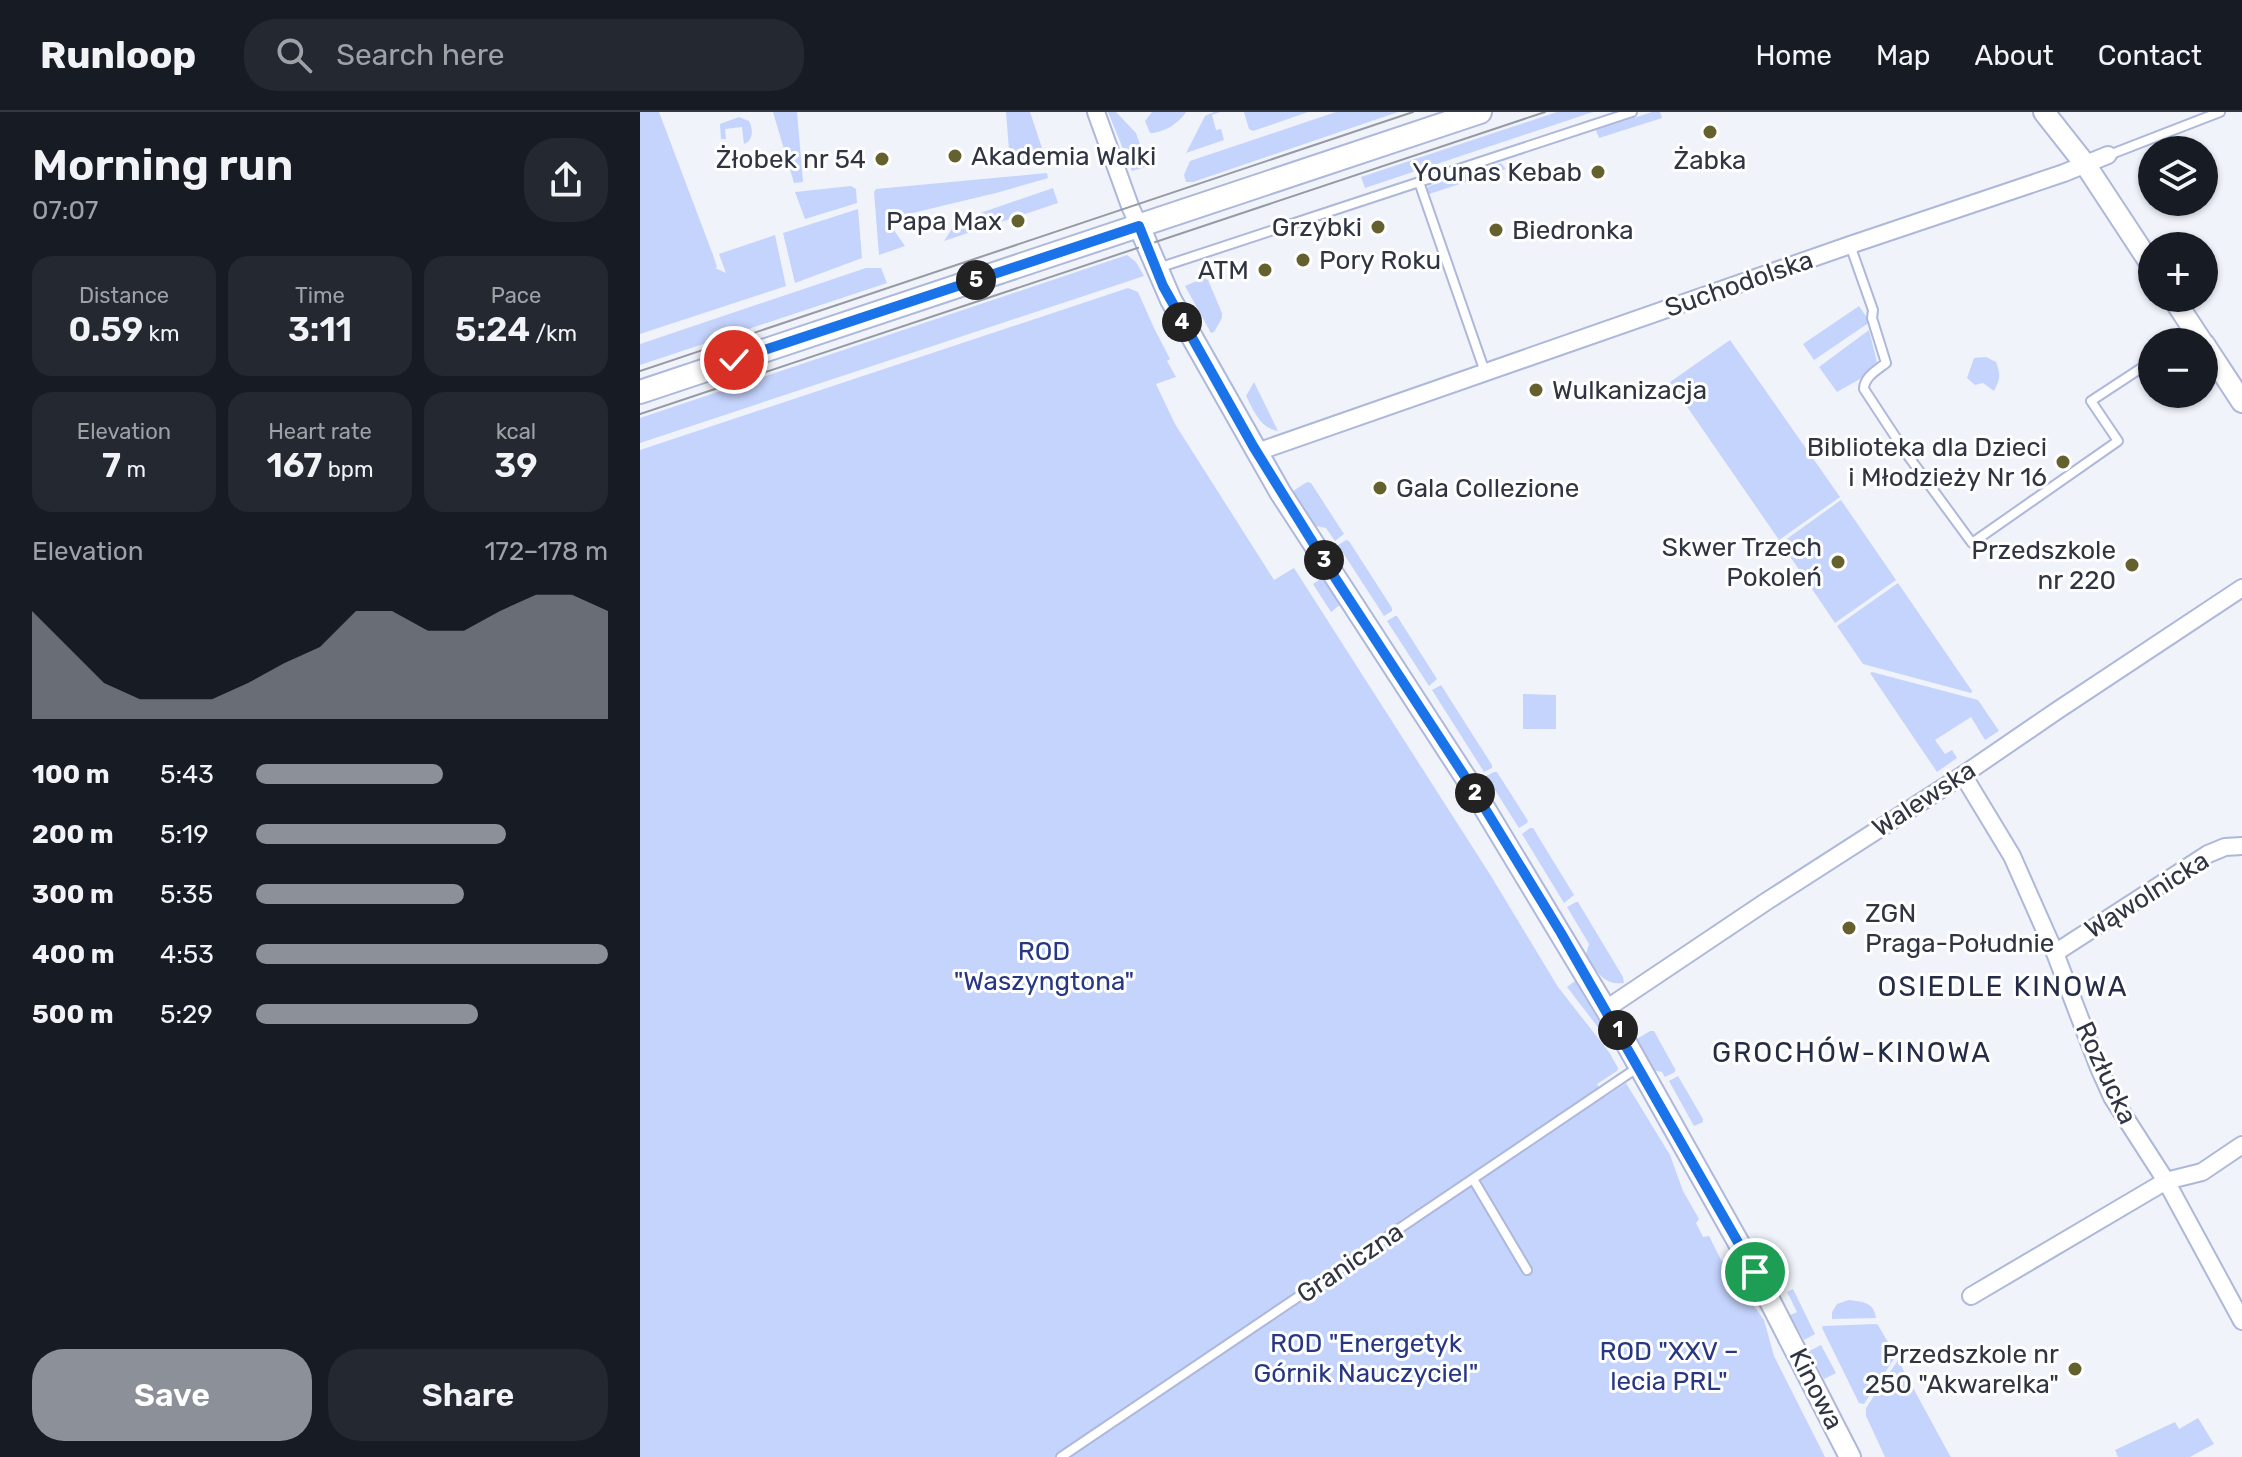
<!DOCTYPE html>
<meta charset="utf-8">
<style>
body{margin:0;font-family:Rubik,sans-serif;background:#242831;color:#f1f3f6;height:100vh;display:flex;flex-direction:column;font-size:30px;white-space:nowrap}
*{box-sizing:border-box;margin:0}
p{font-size:26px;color:#9ea1a6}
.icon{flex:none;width:44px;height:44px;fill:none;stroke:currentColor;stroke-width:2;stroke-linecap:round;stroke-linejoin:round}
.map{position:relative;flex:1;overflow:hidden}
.sheet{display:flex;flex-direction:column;background:#171b24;width:640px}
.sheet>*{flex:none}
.tools{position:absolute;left:1498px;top:24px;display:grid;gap:16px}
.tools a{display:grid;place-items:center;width:80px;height:80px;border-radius:50%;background:#171b24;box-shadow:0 2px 6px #0004;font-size:40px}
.pin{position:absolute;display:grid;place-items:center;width:68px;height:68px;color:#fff;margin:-34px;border:4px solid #fff;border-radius:50%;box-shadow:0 2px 8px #0007}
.km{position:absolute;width:40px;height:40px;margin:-20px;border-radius:50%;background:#222;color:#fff;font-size:22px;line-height:40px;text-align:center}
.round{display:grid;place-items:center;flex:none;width:84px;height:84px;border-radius:32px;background:#242831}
.overview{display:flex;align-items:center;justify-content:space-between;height:136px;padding:0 32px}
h1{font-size:44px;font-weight:600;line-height:60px}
.stats{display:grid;grid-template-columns:repeat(3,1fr);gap:12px;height:136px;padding:8px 32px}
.stats div{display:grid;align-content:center;border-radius:20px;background:#242831;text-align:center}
.stats b{font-size:34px;font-weight:600}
.stats small{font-size:22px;font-weight:400}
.stats p{font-size:22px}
.chart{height:224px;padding:16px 32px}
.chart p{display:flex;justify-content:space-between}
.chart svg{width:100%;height:144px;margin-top:8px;fill:#8c9099;opacity:.7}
.primary-button{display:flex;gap:16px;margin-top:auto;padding:16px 32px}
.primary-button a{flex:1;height:92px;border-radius:32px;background:#8c9099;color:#fff;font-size:32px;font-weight:600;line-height:92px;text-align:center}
.primary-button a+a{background:#242831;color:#f1f3f6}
ul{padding:0 32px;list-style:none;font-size:26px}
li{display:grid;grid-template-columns:128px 96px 1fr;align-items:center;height:60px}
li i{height:20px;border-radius:10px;background:#8c9099}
header{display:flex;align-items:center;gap:48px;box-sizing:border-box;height:112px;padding:0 40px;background:#171b24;border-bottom:2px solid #363941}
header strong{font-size:38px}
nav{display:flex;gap:44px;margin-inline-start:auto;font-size:28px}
.search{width:560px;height:72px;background:#242831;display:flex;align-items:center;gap:20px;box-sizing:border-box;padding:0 28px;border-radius:32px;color:#9ea1a6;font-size:30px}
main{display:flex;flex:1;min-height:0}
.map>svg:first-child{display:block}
.green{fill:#c5d4fd}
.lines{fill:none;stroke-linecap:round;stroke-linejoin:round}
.service-casing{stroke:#adb8da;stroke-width:12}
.minor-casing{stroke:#adb8da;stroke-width:20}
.tertiary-casing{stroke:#adb8da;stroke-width:24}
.secondary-casing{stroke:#adb8da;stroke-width:26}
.service{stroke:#fff;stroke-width:8}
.minor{stroke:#fff;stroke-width:16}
.tertiary{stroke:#fff;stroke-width:20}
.secondary{stroke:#fff;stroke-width:22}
.tram{stroke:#969aa4;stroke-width:2}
.route-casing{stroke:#fff;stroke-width:16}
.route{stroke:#1a73e8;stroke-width:10}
.poi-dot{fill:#64612e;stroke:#fff;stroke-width:3}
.labels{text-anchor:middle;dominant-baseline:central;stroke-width:6;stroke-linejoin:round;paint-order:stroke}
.poi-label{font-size:26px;fill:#303543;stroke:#fff;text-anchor:end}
.street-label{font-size:26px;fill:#303543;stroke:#fff}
.park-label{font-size:26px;fill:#273783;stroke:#fff}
.neighbourhood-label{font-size:28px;letter-spacing:2px;fill:#242c47;stroke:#fff}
</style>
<header>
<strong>Runloop</strong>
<div class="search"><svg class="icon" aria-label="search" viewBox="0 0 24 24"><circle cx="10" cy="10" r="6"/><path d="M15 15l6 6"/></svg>Search here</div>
<nav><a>Home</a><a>Map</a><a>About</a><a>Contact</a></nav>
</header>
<main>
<section class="sheet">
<div class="overview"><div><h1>Morning run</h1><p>07:07</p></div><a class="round"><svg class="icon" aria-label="share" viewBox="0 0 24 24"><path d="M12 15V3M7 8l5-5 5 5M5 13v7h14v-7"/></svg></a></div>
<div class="stats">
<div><p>Distance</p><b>0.59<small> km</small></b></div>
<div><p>Time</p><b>3:11</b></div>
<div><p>Pace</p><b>5:24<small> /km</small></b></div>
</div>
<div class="stats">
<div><p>Elevation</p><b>7<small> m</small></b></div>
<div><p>Heart rate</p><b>167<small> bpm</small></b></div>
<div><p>kcal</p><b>39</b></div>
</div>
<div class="chart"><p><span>Elevation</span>172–178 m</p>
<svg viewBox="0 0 160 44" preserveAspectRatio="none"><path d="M0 44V11L10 22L20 33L30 38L40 38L50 38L60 33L70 27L80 22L90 11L100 11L110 17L120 17L130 11L140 6L150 6L160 11V44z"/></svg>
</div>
<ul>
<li><b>100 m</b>5:43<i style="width:53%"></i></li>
<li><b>200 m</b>5:19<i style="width:71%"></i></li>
<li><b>300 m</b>5:35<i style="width:59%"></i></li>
<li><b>400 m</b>4:53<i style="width:100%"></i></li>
<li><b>500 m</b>5:29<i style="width:63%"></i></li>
</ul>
<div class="primary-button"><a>Save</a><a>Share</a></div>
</section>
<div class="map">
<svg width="1602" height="1345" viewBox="0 0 1602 1345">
<rect width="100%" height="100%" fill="#f0f3fa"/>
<!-- green -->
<path class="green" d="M0,0H19L73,143L77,155L75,156L86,161L79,142L135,123L146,174L0,222Z
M133,0H157L163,70L154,71Z
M366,0H390L406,48L370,51Z
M468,0H476L496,21L507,52L505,55L492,59Z
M512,0H546C539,11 524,21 510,21L505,9Z
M574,0H580L572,3L576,18L581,17L584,28L546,41L565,4Z
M604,0H668L613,19L609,17Z
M696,0H758L553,70H546L544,63L550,49Z
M917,0H953L725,76L721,65Z
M1012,0H1020L1022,6L959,26L956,18Z
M99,5L109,9C113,17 113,24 108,30L104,32L102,15L85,17L86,27H81L80,12Z
M861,51L866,57L786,83L785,79L789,74Z
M407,61L408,66L360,80L256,105L253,117L265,134L239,143L234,80L236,77Z
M211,74L216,77L217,91L165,107L155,80Z
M413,76L418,91L304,129L317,109Z
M218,97L222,146L155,171L143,121Z
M487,143L496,150L504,164L0,331V306Z
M226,156H241L247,171L0,253V232Z
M564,166L568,168L582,201V206L574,220L571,221L545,174Z
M488,176L498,180L514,216L530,247L527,249L536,265L516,272L535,312L634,468L654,456L851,764L918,875L969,940L978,956L977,959L957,972L965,985L986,971L1030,1043L1043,1079L1059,1107L1056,1111L1063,1125L1069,1124L1081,1148L1124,1208L1134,1244L1185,1345H0V338Z
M1219,194L1230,210L1174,248L1163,232Z
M1229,218L1237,250L1220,267L1197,280L1179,255Z
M1090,228L1200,385L1139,428L1030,270Z
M1346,245L1356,250C1361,263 1360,267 1354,279L1343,271L1335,273L1327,266L1334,246Z
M614,270L638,319C620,316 614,299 606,284Z
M667,370L671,371L704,422L695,429L686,416L676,414L653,379Z
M1201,388L1256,468L1195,511L1141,431Z
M706,428L709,429L752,496V499L744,504L698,433Z
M682,466L701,492L691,500L673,472Z
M1258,471L1332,579L1331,581L1223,552L1197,514Z
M755,504H757L797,567L789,574L747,509Z
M1232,560L1338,588L1359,619L1345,628L1331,605L1295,628L1305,642L1312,638L1317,646L1297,660L1230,561Z
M801,573L852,653V656L844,660L792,578Z
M883,582L916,583V617H883Z
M854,660H857L888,709L887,711L879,716L846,664Z
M890,716H893L934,783L924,791L882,722Z
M936,790H938L983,865L984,871C963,874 956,858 946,842L949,832L927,795Z
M935,869L969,926L967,927L927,875Z
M1010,919H1014L1035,957V960L1025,965L1022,960L1013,958L995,928Z
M1038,964L1063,1007V1010L1054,1014L1029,969Z
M1153,1177L1175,1222L1164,1228L1150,1203L1157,1200L1147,1180Z
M1209,1188C1223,1190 1234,1190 1236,1206L1192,1207V1200L1197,1192Z
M1236,1212L1238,1213L1256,1244L1224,1292L1219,1291L1182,1216L1183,1214Z
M1181,1233L1196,1261L1184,1267L1169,1239Z
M1258,1248L1309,1342L1311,1345H1245L1226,1304V1296Z
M1558,1306L1574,1332L1550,1345H1478L1475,1338L1535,1310L1539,1317Z"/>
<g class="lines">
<defs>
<path id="service" d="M1469,43L1580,0
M779,70L845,260
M1210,133L1233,198L1232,206L1246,251C1237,258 1224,265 1224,277L1266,341L1332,431L1478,329L1451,289L1512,249
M518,156L992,0
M1540,230L1556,221
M833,1067L887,1158
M421,1345L997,956"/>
<path id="minor" d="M456,0L490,94L499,114
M617,340L1210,133L1424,61L1468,43
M1323,663L1372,744L1415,841L1459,956L1472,985L1526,1069L1602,1209
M1415,841L1568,742L1585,735L1602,734
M966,897L1127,789L1323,663L1418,598L1602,476
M1331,1184L1526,1069L1562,1060L1602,1033"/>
<path id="tertiary" d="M1404,0L1445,52L1512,154
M499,114L531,188L640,380L833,677L985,929L1115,1160L1210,1345
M1533,186L1562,230
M1564,232L1602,290"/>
<path id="secondary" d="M0,280L840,0"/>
</defs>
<!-- service casing -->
<use href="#service" class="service-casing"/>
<!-- minor casing -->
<use href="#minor" class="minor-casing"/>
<!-- tertiary casing -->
<use href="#tertiary" class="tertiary-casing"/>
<!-- secondary casing -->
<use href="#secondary" class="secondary-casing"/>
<!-- service -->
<use href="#service" class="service"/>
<!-- minor -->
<use href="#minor" class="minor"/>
<!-- tertiary -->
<use href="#tertiary" class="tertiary"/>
<!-- secondary -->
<use href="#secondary" class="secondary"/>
<!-- tram -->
<path class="tram" d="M0,259L773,0
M0,302L905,0"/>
</g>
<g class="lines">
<defs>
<path id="route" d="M94,248L499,114L523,174L613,334L688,455L833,677L921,821L1115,1160"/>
</defs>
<!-- route casing -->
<use href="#route" class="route-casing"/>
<!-- route -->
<use href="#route" class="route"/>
</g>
<!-- markers -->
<g class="poi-dot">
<circle cx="1070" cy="20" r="8"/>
<circle cx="315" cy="44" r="8"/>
<circle cx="242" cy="47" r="8"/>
<circle cx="958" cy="60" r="8"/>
<circle cx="378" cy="109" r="8"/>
<circle cx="738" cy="115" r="8"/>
<circle cx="856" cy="118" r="8"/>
<circle cx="663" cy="148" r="8"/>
<circle cx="625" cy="158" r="8"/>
<circle cx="896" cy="278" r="8"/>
<circle cx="1423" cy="350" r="8"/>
<circle cx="740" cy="376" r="8"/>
<circle cx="1198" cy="450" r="8"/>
<circle cx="1492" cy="453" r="8"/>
<circle cx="1209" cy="816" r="8"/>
<circle cx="1435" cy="1257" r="8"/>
</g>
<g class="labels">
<!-- poi labels -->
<g class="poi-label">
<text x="331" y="44" text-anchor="start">Akademia Walki</text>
<text x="226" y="47">Żłobek nr 54</text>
<text x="1070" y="48" text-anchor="middle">Żabka</text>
<text x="942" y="60">Younas Kebab</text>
<text x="362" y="109">Papa Max</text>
<text x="722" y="115">Grzybki</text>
<text x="872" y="118" text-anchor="start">Biedronka</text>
<text x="679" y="148" text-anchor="start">Pory Roku</text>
<text x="609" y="158">ATM</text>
<text x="912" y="278" text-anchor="start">Wulkanizacja</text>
<text x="1407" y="335">Biblioteka dla Dzieci<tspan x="1407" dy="30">i Młodzieży Nr 16</tspan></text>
<text x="756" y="376" text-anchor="start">Gala Collezione</text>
<text x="1182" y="435">Skwer Trzech<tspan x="1182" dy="30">Pokoleń</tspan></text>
<text x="1476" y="438">Przedszkole<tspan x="1476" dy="30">nr 220</tspan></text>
<text x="1225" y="801" text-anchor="start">ZGN<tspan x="1225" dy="30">Praga-Południe</tspan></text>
<text x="1419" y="1242">Przedszkole nr<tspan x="1419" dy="30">250 "Akwarelka"</tspan></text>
</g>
<!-- street labels -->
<g class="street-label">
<text transform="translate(1099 172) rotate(-19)">Suchodolska</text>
<text transform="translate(1284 687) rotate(-33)">Walewska</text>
<text transform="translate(1507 783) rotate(-32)">Wąwolnicka</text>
<text transform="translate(1466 961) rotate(65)">Rozłucka</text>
<text transform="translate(710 1151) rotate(-34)">Graniczna</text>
<text transform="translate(1176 1277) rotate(63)">Kinowa</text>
</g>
<!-- park labels -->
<g class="park-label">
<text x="404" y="839">ROD<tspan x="404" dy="30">"Waszyngtona"</tspan></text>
<text x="726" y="1231">ROD "Energetyk<tspan x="726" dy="30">Górnik Nauczyciel"</tspan></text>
<text x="1029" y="1239">ROD "XXV –<tspan x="1029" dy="30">lecia PRL"</tspan></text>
</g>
<!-- neighbourhood labels -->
<g class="neighbourhood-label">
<text x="1363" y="874">OSIEDLE KINOWA</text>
<text x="1212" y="940">GROCHÓW-KINOWA</text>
</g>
</g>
</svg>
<div class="tools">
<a><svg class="icon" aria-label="layers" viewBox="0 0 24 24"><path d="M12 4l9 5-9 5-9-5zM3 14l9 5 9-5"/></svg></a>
<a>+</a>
<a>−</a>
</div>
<div class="pin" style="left:1115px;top:1160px;background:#1e9e55"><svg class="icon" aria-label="arrive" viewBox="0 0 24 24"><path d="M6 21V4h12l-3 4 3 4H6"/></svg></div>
<div class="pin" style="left:94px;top:248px;background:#d93025"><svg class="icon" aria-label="check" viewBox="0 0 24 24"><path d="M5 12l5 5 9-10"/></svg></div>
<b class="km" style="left:978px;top:918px">1</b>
<b class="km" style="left:835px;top:681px">2</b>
<b class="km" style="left:684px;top:448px">3</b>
<b class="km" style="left:542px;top:210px">4</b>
<b class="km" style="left:336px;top:168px">5</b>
</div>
</main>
